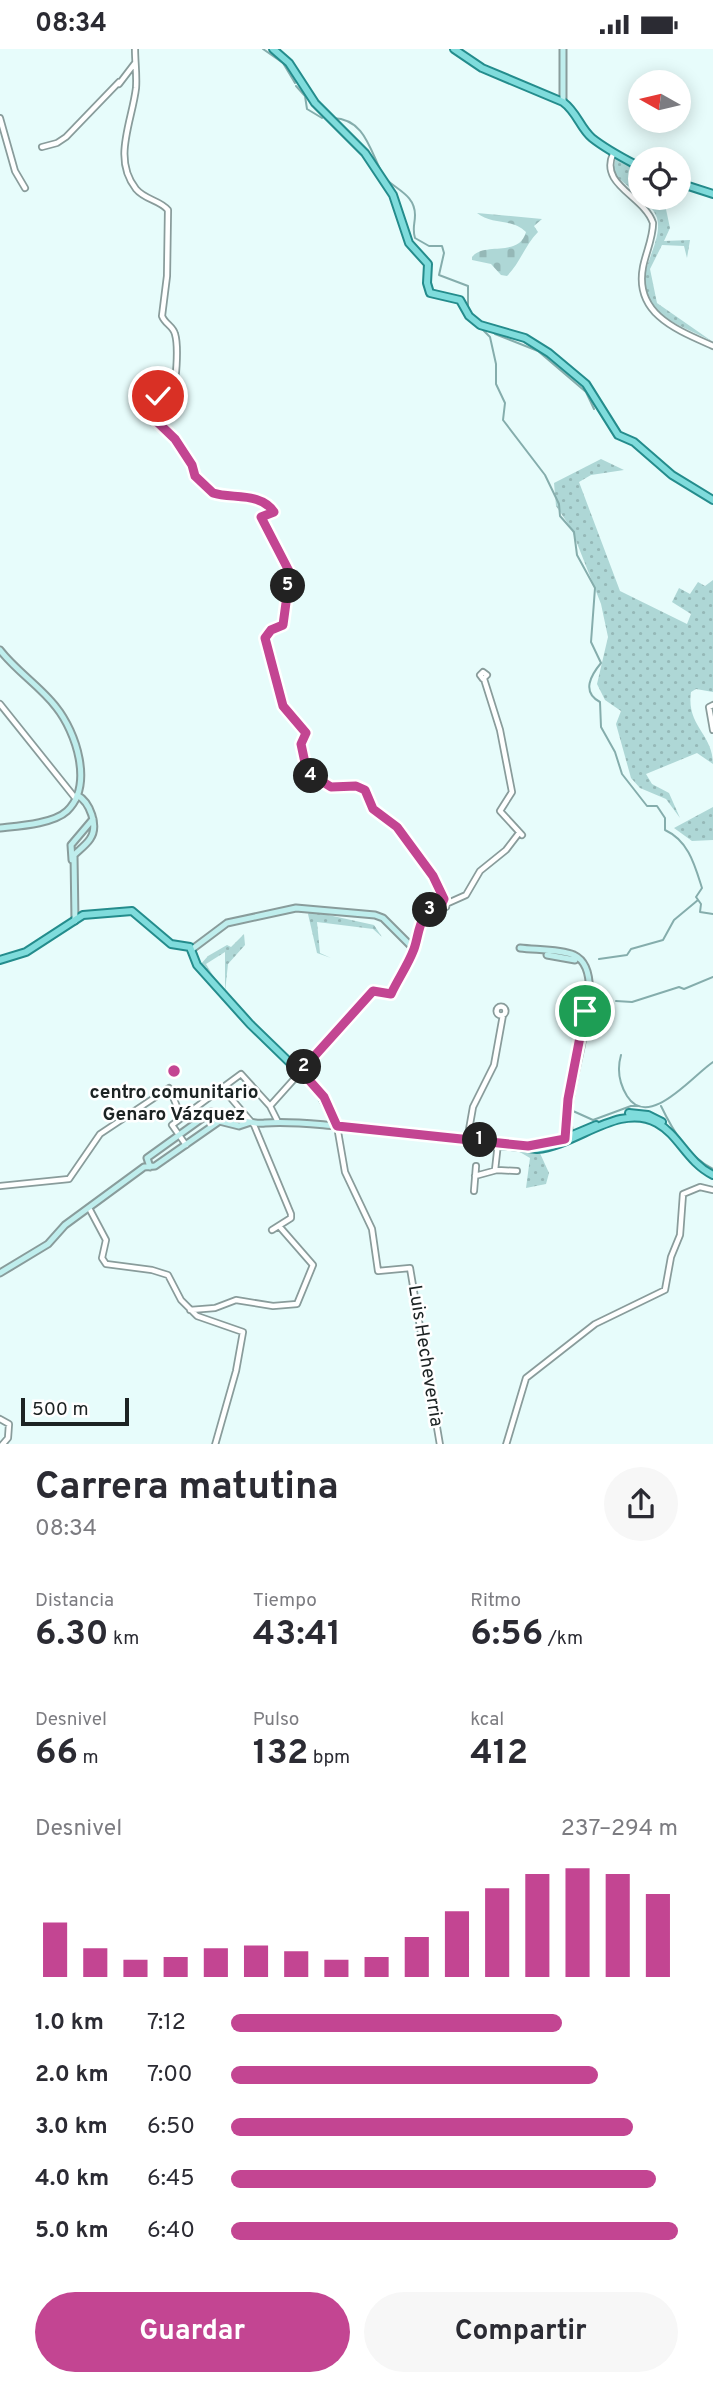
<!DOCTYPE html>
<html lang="es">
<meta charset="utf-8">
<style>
body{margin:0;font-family:Overpass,sans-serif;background:#f7f7f7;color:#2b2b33;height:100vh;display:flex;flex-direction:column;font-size:26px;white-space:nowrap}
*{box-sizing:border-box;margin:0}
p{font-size:23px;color:#7c7c81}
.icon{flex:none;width:38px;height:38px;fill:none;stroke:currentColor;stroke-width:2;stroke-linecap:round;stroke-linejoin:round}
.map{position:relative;height:1395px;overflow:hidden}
.side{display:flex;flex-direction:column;background:#fff;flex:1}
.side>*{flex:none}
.needle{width:46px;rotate:278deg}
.tools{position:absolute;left:628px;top:21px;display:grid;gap:14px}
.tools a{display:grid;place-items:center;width:63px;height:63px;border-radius:50%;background:#fff;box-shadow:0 4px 18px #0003;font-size:35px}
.scale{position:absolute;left:21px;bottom:18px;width:108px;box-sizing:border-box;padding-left:7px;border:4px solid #1c2323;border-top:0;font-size:19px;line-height:24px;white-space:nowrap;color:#1c2323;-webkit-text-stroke:5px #fff;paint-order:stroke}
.pin{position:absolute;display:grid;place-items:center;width:60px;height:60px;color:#fff;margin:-30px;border:4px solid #fff;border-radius:50%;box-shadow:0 2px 7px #0007}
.km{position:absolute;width:35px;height:35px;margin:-18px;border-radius:50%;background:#222;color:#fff;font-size:19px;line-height:35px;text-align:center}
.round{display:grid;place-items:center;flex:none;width:74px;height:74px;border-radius:37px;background:#f7f7f7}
.head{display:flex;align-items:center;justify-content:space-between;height:119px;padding:0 35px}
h1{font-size:38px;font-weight:700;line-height:52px}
.stats{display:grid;grid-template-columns:repeat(3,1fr);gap:10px;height:119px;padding:7px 35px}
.stats div{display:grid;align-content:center}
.stats b{font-size:35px;font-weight:700}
.stats small{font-size:19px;font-weight:400}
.stats p{font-size:19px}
.chart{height:196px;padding:14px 35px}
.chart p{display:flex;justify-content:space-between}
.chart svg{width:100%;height:126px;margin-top:7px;stroke:#c34592;stroke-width:6}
.primary-button{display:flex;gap:14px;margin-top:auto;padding:14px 35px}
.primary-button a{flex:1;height:80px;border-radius:42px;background:#c34592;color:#fff;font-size:28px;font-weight:700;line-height:80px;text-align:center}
.primary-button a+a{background:#f7f7f7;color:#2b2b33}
ul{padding:0 35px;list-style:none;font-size:23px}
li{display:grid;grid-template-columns:112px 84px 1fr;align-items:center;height:52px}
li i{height:18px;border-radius:9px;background:#c34592}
.status{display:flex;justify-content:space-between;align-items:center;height:49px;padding:0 35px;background:#fff;direction:ltr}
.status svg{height:19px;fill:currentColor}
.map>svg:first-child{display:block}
.grass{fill:url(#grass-dots)}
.cemetery{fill:url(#cemetery-stones)}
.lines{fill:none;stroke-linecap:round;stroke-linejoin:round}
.stream{stroke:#85adac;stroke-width:2}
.tertiary-casing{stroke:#899c9b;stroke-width:8}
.secondary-casing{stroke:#899c9b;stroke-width:9}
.primary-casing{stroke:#248c8c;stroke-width:10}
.tertiary{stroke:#fff;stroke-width:4.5}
.secondary{stroke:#bfeeed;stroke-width:5}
.primary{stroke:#7fdcdc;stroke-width:6}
.route-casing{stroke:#fff;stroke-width:14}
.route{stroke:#c34592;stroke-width:9}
.poi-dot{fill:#c34592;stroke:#fff;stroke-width:2.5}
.labels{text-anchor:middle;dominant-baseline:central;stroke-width:5;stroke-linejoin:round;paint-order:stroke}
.poi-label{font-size:19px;font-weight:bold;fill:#1c2323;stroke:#fff}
.street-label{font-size:19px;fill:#1c2323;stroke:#fff}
</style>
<div class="status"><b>08:34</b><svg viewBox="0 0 49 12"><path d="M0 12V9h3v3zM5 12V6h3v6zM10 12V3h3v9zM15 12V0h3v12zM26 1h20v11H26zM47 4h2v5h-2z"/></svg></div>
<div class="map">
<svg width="713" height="1396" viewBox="0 0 713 1396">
<defs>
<pattern id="grass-dots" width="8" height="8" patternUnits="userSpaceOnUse" patternTransform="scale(1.75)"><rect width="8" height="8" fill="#aed7d6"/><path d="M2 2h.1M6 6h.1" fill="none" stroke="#95b8b7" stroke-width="1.8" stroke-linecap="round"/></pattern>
<pattern id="cemetery-stones" width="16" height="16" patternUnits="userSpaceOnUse" patternTransform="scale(1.75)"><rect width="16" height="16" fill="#aed7d6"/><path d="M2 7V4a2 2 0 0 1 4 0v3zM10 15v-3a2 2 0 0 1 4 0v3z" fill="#95b8b7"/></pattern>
</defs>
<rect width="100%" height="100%" fill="#e7fcfb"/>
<!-- grass -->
<path class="grass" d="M616,107L640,120V149L664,151L670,179L664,192L690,191L687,209L684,197L662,196L650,220L657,254L713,293C695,283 672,275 656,262C624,236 665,197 657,169C651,152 629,139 616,127L613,123Z
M601,410L624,421L591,426L579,433L620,542L687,575L691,565L672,553L683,531L679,539L690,545L698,533L705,537L713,531V643L696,640L691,643C686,677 713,685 713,715L697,704L646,725L652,735L669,744L680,769L666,750L640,739L631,729L616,675L621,662L605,651L597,635L608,588L601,555L571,479L556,457L554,434Z
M713,758V791L692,792L674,779Z
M310,862L374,876L382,888L373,880L317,873L320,904L331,909L317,904L308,865Z
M244,885L245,896L228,915L225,943V903L206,915L220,938L200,916L208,907L227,896L231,898Z
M502,1099L539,1102L549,1124L546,1135L526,1139L530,1109L518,1102H501Z"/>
<!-- cemetery -->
<path class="cemetery" d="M477,164L542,170L534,177L538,183C525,196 520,214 507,227L501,226L491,215L472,211V208C484,192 519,209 526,183C512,169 491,176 477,164Z"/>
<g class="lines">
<!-- stream -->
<path class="stream" d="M263,0L283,14L295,34
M296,37L305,47L307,60L322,69
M333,69C366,70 370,103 384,128
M388,132C400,142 415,148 415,166C415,175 412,179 415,189L429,197H442L444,204L439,226L468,237V259
M481,279L490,288L496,315V335L505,354L503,371L545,426L559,455L560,467L574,483L577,506L595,539L591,593L601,614C591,626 581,643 600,653L601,678L615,703L622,725L647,757H657L665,769V781C689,792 695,817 702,839L696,848L701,855L700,863L713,865
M495,285L538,302L586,343L594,360
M599,910L627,906L631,900L663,891L674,871L698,851
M616,952L632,953L679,938L684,940L713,928
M621,1006C617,1020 619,1034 627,1047C649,1082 694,1025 713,1013
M661,1057C673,1082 688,1107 713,1120
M573,1062L593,1071L631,1057H639"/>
<defs>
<path id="tertiary" d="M135,0C135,13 137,26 136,39C132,73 112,110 136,140C145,151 160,151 168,161L167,227L162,267C165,275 173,277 175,285C178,295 178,339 169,345C168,346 159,347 158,347L149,365L175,390L192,416L195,427L213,444C232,449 262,443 274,463L261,468L290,525L283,577L271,581L265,589L283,657L306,684L301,695L306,725
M119,35L135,14
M0,69L15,122L25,139
M42,98L57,94L66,88L119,33
M613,105C599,136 644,147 653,174C653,189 646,203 643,218C634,265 677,281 713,297
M483,623L487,626L483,630L480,626Z
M484,630L500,681L512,743L500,762L522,786
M0,655L76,750
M713,656L709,658L713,681
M307,723L331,738L356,737L365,741L373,760L397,778L429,821L446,858
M496.5 962a4.5 4.5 0 1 1 9 0a4.5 4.5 0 1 1-9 0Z
M223,1040L254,1076L291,1165V1169L272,1181
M270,1057L373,942L391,945L414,900L415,886L428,863L466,846L480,822L506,801L519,784
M337,1077L345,1123L372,1180L378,1222L410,1219L440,1396
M467,1092L473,1058L494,1016L503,966
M186,1096L172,1076L241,1025L270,1057L277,1071
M495,1121L498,1094
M475,1127L497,1121L517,1122
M0,1137L69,1130L100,1085L169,1039L182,1069
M474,1142L476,1117
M89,1159L106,1191L102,1209L106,1215L152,1221L168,1226L181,1251L197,1267L243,1283L236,1322L215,1396
M190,1261L215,1259L236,1251L273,1257L297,1255L313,1216L279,1177
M0,1370L9,1375L8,1389L2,1396
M506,1396L526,1329L595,1275L665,1241L671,1208L680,1186L683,1145L700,1138L713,1141"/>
<path id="secondary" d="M563,53V0
M0,601C16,622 40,637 56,658C76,683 94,736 67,762C53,775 18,777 0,779
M72,811L71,796L93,770
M75,872L74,806C79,801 86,796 90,790C99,777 90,753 77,746
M520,899C536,901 559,900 574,906C617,926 555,1050 571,1089
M191,901L227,874L296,859L375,866L383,869L414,900
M547,906L575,911
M219,1072L239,1077L251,1073
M150,1118L147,1109L211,1063L219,1072
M0,1224L48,1195L65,1176L144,1118L155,1117L221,1071C237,1067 250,1076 265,1074C289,1072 312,1075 337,1077"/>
<path id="primary" d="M273,0L289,14L315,54L365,104L393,146L409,194L428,215L427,234L430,244L460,251L469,267L480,276L525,289L549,304L586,335L618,386L634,393L672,426L713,451
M454,0L482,19L563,53C577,63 580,79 592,89C607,101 623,109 640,118
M679,134L713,145
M0,911L26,903L83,866L132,862L171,895L190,898L197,916L250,975L318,1041L337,1077L537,1100C576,1097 619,1053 657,1074C679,1086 687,1113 713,1126
M629,1064L648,1066L662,1073
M558,1092L596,1076"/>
</defs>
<!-- tertiary casing -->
<use href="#tertiary" class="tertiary-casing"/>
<!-- secondary casing -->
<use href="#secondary" class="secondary-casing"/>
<!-- primary casing -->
<use href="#primary" class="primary-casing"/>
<!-- tertiary -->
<use href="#tertiary" class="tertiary"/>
<!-- secondary -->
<use href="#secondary" class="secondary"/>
<!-- primary -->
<use href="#primary" class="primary"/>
</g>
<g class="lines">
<defs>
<path id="route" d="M158,347L150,366L175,390L192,416L195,427L213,444C232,450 261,443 274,463L261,468L290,524L283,576L271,581L265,589L283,657L306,684L301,695L307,723L331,738L356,737L365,741L373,760L397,778L433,827L444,850L441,857C418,862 420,883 414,900C408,916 398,930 391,945L373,942L301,1022L324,1048L337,1077L528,1097L565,1090L568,1050L585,962"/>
</defs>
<!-- route casing -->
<use href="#route" class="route-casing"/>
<!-- route -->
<use href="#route" class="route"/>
</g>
<!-- markers -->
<circle class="poi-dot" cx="174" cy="1022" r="7"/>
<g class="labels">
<!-- poi labels -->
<g class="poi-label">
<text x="174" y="1044">centro comunitario<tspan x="174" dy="22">Genaro Vázquez</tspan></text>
</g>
<!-- street labels -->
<g class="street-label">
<text transform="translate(425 1307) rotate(81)">Luis Hecheverria</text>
</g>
</g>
</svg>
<div class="tools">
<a><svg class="needle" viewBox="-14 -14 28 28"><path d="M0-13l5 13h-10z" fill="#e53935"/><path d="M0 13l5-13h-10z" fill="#7c7c81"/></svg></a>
<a><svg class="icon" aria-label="locate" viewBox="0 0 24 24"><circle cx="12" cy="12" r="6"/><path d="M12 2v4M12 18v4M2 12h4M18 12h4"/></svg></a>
</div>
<div class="scale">500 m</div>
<div class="pin" style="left:585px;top:962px;background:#1e9e55"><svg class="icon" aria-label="arrive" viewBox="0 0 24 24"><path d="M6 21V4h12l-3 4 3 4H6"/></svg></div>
<div class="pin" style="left:158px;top:347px;background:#d93025"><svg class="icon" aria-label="check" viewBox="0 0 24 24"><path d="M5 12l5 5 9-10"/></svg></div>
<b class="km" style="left:480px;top:1091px">1</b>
<b class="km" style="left:304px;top:1018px">2</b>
<b class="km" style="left:430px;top:861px">3</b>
<b class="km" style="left:311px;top:727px">4</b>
<b class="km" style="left:288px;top:537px">5</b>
</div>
<section class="side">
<div class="head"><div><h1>Carrera matutina</h1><p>08:34</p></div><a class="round"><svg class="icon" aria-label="share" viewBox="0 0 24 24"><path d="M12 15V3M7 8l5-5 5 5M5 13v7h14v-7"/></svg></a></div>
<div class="stats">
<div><p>Distancia</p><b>6.30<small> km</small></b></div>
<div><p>Tiempo</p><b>43:41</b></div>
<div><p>Ritmo</p><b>6:56<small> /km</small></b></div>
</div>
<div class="stats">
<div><p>Desnivel</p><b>66<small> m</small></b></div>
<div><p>Pulso</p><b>132<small> bpm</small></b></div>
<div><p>kcal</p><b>412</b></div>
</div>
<div class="chart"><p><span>Desnivel</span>237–294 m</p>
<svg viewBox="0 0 160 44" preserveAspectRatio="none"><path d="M5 44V25M15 44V34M25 44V38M35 44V37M45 44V34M55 44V33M65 44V35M75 44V38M85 44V37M95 44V30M105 44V21M115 44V13M125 44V8M135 44V6M145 44V8M155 44V15"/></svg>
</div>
<ul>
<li><b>1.0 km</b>7:12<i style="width:74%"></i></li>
<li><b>2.0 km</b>7:00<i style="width:82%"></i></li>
<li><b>3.0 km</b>6:50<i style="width:90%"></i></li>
<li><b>4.0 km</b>6:45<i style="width:95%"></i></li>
<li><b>5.0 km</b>6:40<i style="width:100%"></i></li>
</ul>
<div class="primary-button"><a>Guardar</a><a>Compartir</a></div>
</section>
